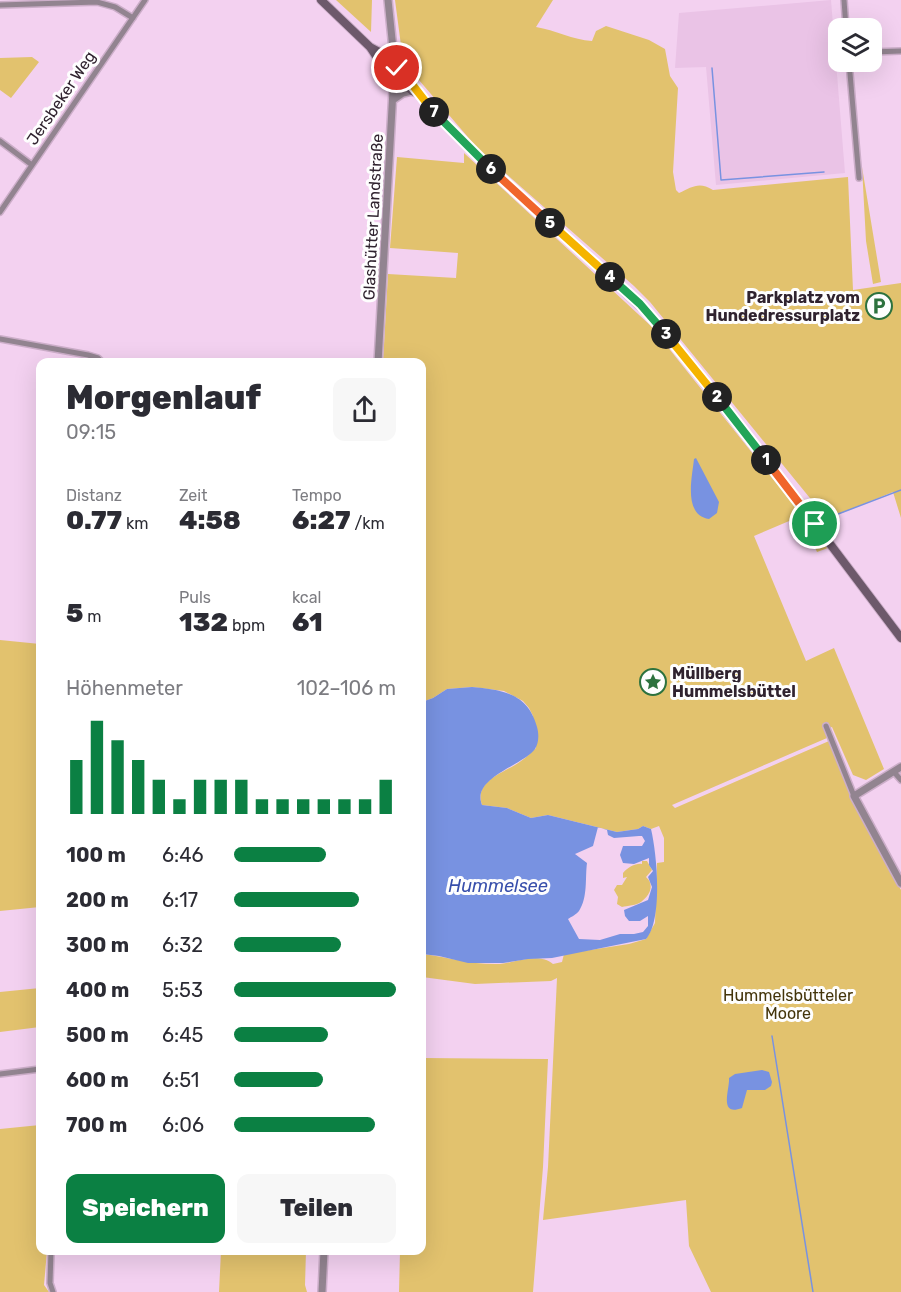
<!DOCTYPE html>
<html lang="de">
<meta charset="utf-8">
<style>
body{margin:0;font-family:Rubik,sans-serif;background:#f7f7f7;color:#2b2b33;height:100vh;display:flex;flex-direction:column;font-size:22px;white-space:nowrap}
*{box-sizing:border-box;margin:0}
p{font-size:20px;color:#7c7c81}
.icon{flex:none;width:33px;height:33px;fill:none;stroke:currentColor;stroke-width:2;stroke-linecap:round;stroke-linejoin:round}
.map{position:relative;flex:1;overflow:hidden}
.side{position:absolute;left:36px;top:358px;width:390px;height:897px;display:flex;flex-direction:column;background:#fff;border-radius:12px;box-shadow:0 6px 24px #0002}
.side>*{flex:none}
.controls{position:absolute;left:828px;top:18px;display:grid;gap:12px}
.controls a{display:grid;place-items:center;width:54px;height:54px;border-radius:12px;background:#fff;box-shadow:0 6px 24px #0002;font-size:30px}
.pin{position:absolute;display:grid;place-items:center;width:51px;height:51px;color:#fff;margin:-26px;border:3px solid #fff;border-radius:50%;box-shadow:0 2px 6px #0007}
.km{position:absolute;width:30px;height:30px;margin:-15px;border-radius:50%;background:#222;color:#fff;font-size:16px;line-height:30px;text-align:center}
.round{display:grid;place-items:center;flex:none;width:63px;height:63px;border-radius:12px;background:#f7f7f7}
.summary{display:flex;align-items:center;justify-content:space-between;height:102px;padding:0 30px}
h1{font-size:33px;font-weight:800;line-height:45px}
.figures{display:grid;grid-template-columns:repeat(3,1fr);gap:9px;height:102px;padding:6px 30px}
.figures div{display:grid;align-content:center}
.figures b{font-size:26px;font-weight:800}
.figures small{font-size:16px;font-weight:400}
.figures p{font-size:16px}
.chart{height:168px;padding:12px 30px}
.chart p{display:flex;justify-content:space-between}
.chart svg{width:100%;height:108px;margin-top:6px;stroke:#0b8043;stroke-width:6}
.action{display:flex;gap:12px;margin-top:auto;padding:12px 30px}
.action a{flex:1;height:69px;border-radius:12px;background:#0b8043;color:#fff;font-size:24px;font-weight:800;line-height:69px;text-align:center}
.action a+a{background:#f7f7f7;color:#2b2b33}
ul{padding:0 30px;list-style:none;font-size:20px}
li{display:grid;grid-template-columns:96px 72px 1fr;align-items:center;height:45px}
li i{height:15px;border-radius:8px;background:#0b8043}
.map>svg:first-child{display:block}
.built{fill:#eac3e6}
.green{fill:#e2c26e}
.water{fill:#7892e1;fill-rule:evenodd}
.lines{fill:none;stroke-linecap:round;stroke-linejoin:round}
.stream{stroke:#7892e1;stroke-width:1.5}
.minor-casing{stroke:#ccaec9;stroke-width:8}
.tertiary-casing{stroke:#ccaec9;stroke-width:10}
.secondary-casing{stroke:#ccaec9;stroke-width:10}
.minor{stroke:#928490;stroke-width:5}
.tertiary{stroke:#928490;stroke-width:7}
.secondary{stroke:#6d596b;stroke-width:8}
.split-1-casing{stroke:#fff;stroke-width:12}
.split-2-casing{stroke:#fff;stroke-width:12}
.split-3-casing{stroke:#fff;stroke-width:12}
.split-4-casing{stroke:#fff;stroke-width:12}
.split-5-casing{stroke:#fff;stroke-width:12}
.split-6-casing{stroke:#fff;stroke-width:12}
.split-7-casing{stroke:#fff;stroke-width:12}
.split-8-casing{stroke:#fff;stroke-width:12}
.split-1{stroke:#f0652b;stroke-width:8}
.split-2{stroke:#22a559;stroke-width:8}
.split-3{stroke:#f5b400;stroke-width:8}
.split-4{stroke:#22a559;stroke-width:8}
.split-5{stroke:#f5b400;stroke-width:8}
.split-6{stroke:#f0652b;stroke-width:8}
.split-7{stroke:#22a559;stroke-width:8}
.split-8{stroke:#f5b400;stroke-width:8}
.labels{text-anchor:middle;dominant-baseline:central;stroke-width:6;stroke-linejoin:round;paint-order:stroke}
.street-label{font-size:16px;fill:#30232f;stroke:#fefefe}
.poi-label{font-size:16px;font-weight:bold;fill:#30232f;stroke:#fefefe;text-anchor:end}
.park-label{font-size:16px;fill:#43340a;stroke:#fefefe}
.water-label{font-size:18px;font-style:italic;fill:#374eab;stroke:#fefefe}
</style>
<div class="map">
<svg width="901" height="1292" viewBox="0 0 901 1292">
<rect width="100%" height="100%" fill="#f3d1f0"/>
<!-- built -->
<path class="built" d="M831,0L845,173L716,185L706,67L675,68L679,13Z"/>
<!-- green -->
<path class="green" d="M336,0H372L371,32Z
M395,0H553L536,27C555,30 573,40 592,41L596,31L606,26L649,40L665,49L670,76L678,88L673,172L676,190L679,193C692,187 699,181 713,190L848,177L853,290L901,283V518L893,492L827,519L650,302L634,286L479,150L406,65L402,53Z
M32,57L39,62L11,98L0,90V58Z
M464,153L651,326L828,548L817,552L801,516L754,536L806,661L834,648L884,769L866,780L853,775L832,727L824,730L827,738L672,805L675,808L829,741L852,797L901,890V1292H711L689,1246L686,1200L543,1220L548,1167L557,978L551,981L475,984L422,977V954C449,957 471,965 500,964C517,962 539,952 553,964L562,962L564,954L629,944L646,939L655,923L657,863L664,862V838L659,826L651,829L643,826L638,829L617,832L548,815L531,818L507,808L482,805C473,780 507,772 521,761C526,758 531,752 536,748L533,716L529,708L523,701L504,691L472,687L447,689L433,698L422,702V363H383L388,274L456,278L458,253L390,248L397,157L464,163Z
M862,167L881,282L873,284L866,241Z
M0,640L40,644V907L0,911Z
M642,861H647L652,870L646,877C655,885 650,895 641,902C637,905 627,906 622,907L617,904L618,897L614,890L617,885H622L627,877L623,878V873C628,867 636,863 642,864Z
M40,988V1027L0,1032V992Z
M422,1058L548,1059L543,1167L533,1292H399L400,1251H422Z
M40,1125V1251H47L44,1285L49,1292H0V1129Z
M221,1251H306L305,1285L307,1292H219Z"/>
<!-- water -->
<path class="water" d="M696,458L719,502L717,513L709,519C683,515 692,478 694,459Z
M472,687C503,690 528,693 537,727C539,734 539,743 535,749C522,766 471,778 482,805L507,808L531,818L548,815L617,832L638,829L643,826L651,829C657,854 663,920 646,939L552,958L528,959L503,963H468L439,956L422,954V702L433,698L447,689ZM598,827L607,830L608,835L614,838L639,836H642L645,841L642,846H623L620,855L623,863L634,864L649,858V865L653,871L648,877L652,887L648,900L624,910L625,916L629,921H640L648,916V926L643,932L634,934H620L600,940L579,939L568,919C571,917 577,914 579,911C588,897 585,878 587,863L575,854L593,846Z
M762,1070L769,1072L772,1082L771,1086L765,1090H747L742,1108C718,1117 730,1089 729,1078L735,1074Z"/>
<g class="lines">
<!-- stream -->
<path class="stream" d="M712,68L721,180L824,172
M825,519L901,490
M772,1036L813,1292"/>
<defs>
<path id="minor" d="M844,0L846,28
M0,5L97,2L115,7L133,18
M872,52L901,51
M849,62L859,178
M0,141L32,165
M0,212L145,0
M0,339L88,355L98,358L103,363
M826,726L854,796
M894,772L901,780
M0,1074L40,1069
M51,1251L50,1283L53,1292"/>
<path id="tertiary" d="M393,100L403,93L412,91
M378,363L393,90V49L388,0
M901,767L854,796L901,883
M322,1292L324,1251"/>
<path id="secondary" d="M321,0L370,47L376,56L412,91L417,93
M370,47L381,53L405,75L434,113L468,147L653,318L815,524L901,638"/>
</defs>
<!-- minor casing -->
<use href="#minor" class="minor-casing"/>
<!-- tertiary casing -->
<use href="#tertiary" class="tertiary-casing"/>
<!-- secondary casing -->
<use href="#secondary" class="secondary-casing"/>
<!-- minor -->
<use href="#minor" class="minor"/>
<!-- tertiary -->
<use href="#tertiary" class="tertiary"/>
<!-- secondary -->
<use href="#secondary" class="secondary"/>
</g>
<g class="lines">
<defs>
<path id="split-1" d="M766,460L815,524"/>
<path id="split-2" d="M717,397L766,460"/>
<path id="split-3" d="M666,334L717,397"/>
<path id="split-4" d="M610,277L640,304L666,334"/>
<path id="split-5" d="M550,223L610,277"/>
<path id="split-6" d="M491,169L550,223"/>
<path id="split-7" d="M434,112L491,169"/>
<path id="split-8" d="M397,68C412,82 421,97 434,112"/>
</defs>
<!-- split-1 casing -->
<use href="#split-1" class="split-1-casing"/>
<!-- split-2 casing -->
<use href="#split-2" class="split-2-casing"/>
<!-- split-3 casing -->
<use href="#split-3" class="split-3-casing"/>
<!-- split-4 casing -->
<use href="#split-4" class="split-4-casing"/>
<!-- split-5 casing -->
<use href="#split-5" class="split-5-casing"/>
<!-- split-6 casing -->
<use href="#split-6" class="split-6-casing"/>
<!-- split-7 casing -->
<use href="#split-7" class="split-7-casing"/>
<!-- split-8 casing -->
<use href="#split-8" class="split-8-casing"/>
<!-- split-1 -->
<use href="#split-1" class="split-1"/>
<!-- split-2 -->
<use href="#split-2" class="split-2"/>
<!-- split-3 -->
<use href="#split-3" class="split-3"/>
<!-- split-4 -->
<use href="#split-4" class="split-4"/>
<!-- split-5 -->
<use href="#split-5" class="split-5"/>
<!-- split-6 -->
<use href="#split-6" class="split-6"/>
<!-- split-7 -->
<use href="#split-7" class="split-7"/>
<!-- split-8 -->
<use href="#split-8" class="split-8"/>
</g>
<!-- icons -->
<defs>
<symbol id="parking-ring" viewBox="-11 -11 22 22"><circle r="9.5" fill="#fefefe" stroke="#2d723e" stroke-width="1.5"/><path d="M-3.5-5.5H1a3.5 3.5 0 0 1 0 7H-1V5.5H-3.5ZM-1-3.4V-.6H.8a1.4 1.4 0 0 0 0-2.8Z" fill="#2d723e"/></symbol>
<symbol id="sight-ring" viewBox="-11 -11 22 22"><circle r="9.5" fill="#fefefe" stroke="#2d723e" stroke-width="1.5"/><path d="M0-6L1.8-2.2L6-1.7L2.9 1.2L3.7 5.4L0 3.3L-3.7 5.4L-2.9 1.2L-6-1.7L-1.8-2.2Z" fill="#2d723e"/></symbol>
</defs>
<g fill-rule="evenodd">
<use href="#parking-ring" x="864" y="291" width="30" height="30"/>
<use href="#sight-ring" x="638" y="667" width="30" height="30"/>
</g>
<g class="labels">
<!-- street labels -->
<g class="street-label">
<text transform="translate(61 98) rotate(-56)">Jersbeker Weg</text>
<text transform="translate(373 217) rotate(-87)">Glashütter Landstraße</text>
</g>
<!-- poi labels -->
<g class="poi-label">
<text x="860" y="297">Parkplatz vom<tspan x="860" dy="18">Hundedressurplatz</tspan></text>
<text x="672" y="673" text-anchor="start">Müllberg<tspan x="672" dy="18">Hummelsbüttel</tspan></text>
</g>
<!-- park labels -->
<g class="park-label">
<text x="788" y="995">Hummelsbütteler<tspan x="788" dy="18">Moore</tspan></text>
</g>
<!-- water labels -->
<g class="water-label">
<text x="498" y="886">Hummelsee</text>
</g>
</g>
</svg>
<div class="controls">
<a><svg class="icon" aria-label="layers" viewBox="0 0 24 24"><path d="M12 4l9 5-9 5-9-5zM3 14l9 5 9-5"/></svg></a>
</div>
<div class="pin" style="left:815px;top:524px;background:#1e9e55"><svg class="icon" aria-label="arrive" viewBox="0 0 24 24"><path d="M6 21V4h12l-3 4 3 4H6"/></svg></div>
<div class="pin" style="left:397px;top:68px;background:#d93025"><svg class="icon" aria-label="check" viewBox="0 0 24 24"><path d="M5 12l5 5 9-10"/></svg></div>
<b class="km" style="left:766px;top:460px">1</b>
<b class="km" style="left:717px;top:397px">2</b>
<b class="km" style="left:666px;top:334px">3</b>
<b class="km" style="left:610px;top:277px">4</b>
<b class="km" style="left:550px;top:223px">5</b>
<b class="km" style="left:491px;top:169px">6</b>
<b class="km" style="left:434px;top:112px">7</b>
<section class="side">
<div class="summary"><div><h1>Morgenlauf</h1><p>09:15</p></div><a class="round"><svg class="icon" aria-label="share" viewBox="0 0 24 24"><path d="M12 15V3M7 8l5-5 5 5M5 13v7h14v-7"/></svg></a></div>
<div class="figures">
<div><p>Distanz</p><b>0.77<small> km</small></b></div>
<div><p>Zeit</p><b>4:58</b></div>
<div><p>Tempo</p><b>6:27<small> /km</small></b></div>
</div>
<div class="figures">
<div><b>5<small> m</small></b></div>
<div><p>Puls</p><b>132<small> bpm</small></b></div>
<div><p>kcal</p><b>61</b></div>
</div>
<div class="chart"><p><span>Höhenmeter</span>102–106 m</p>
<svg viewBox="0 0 160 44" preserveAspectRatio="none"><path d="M5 44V22M15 44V6M25 44V14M35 44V22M45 44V30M55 44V38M65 44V30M75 44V30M85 44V30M95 44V38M105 44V38M115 44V38M125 44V38M135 44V38M145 44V38M155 44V30"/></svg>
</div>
<ul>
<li><b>100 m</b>6:46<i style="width:57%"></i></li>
<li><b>200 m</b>6:17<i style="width:77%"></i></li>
<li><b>300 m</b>6:32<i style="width:66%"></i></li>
<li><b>400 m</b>5:53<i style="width:100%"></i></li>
<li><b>500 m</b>6:45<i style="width:58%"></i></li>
<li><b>600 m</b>6:51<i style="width:55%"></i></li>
<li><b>700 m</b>6:06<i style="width:87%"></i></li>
</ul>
<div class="action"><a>Speichern</a><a>Teilen</a></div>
</section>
</div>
